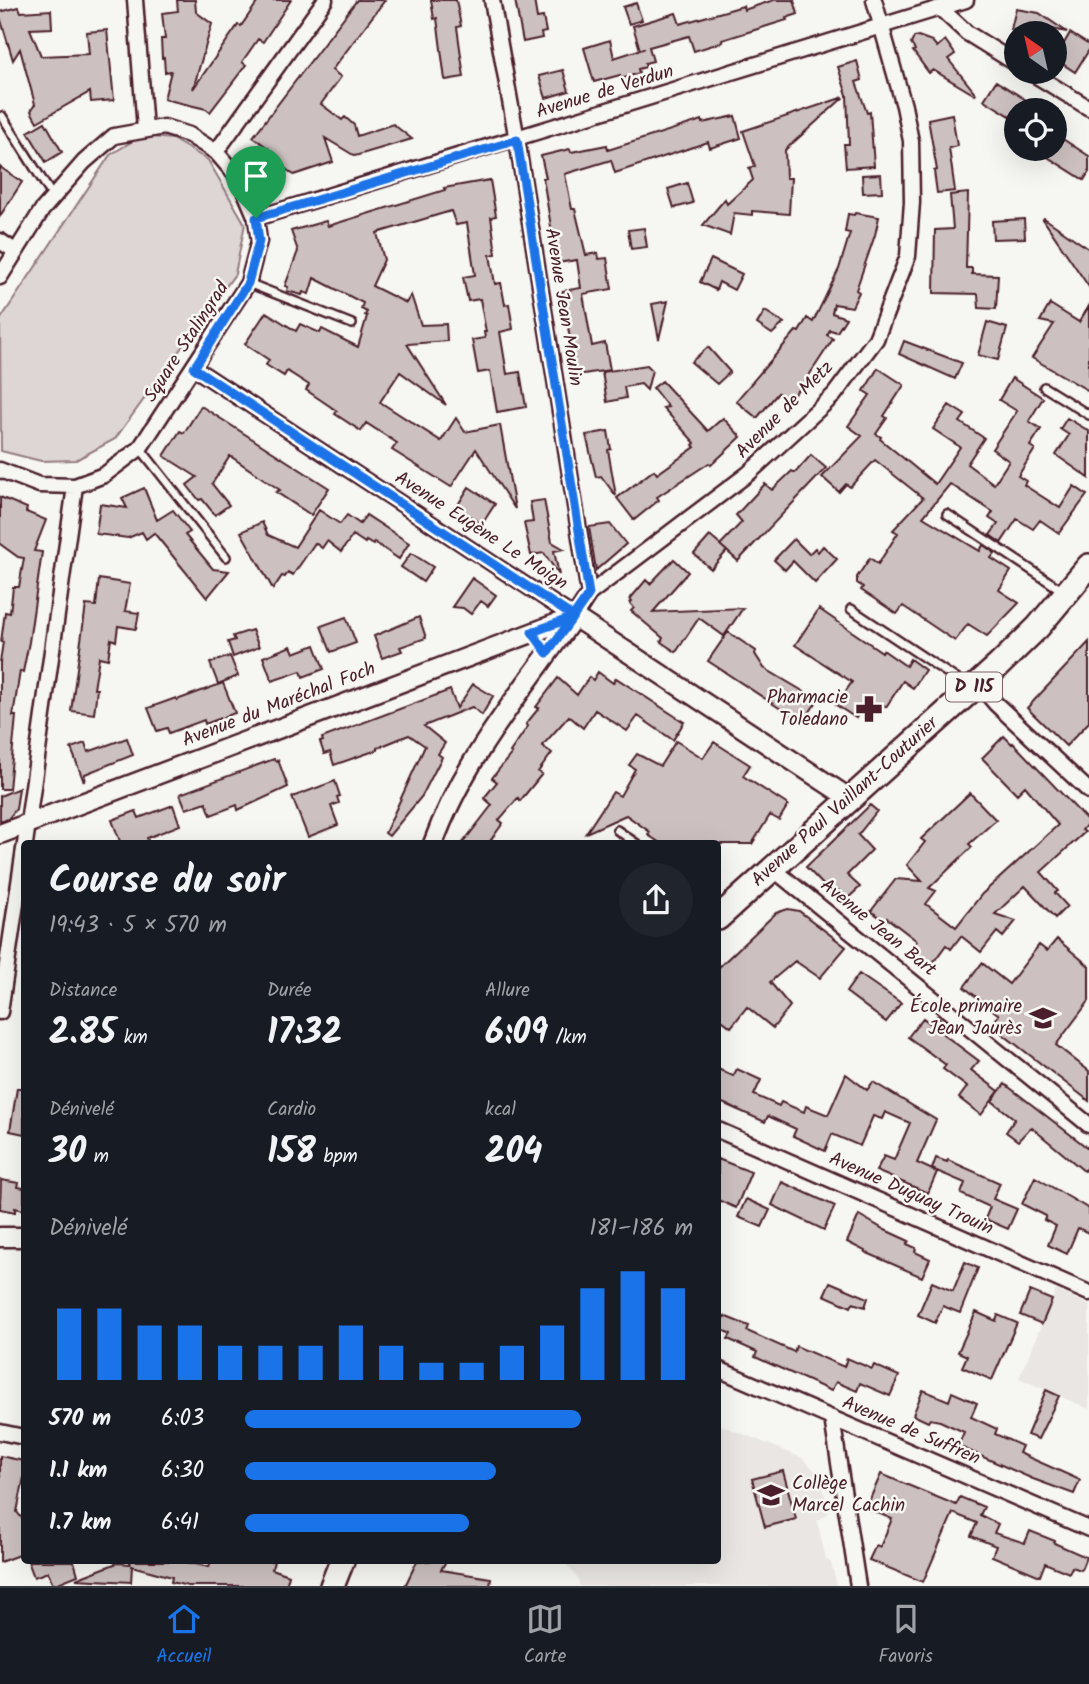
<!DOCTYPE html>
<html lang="fr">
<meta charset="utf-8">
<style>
body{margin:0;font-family:Kalam,sans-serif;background:#20242c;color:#f1f3f6;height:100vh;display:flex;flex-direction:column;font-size:26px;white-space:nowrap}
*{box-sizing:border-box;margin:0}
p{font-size:23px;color:#9ea1a6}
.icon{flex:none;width:38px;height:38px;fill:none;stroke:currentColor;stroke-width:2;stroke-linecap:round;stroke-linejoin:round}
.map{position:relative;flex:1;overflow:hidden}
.side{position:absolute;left:21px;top:840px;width:700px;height:724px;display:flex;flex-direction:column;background:#171b24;border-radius:7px;box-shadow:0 7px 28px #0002}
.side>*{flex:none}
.needle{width:46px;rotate:326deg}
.controls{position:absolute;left:1004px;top:21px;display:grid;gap:14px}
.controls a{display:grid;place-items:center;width:63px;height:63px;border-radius:50%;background:#171b24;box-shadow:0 7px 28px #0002;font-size:35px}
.pin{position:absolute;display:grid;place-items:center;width:60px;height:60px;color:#fff;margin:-72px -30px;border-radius:50% 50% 50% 0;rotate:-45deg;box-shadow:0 0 7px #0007}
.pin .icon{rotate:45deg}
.round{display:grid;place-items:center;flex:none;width:74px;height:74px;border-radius:37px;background:#20242c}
.overview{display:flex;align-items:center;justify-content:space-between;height:119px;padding:0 28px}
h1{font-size:38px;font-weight:700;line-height:52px}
.figures{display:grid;grid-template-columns:repeat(3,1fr);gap:10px;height:119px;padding:7px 28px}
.figures div{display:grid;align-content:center}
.figures b{font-size:35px;font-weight:700}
.figures small{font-size:19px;font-weight:400}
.figures p{font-size:19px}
.chart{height:196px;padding:14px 28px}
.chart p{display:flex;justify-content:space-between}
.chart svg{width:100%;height:126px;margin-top:7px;stroke:#1a73e8;stroke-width:6}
ul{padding:0 28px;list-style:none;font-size:23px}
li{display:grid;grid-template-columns:112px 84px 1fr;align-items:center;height:52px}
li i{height:18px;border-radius:9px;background:#1a73e8}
.tab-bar{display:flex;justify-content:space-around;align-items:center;height:98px;border-top:2px solid #363941;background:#171b24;font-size:19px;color:#9ea1a6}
.tab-bar a{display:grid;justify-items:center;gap:4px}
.tab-bar .on{color:#1a73e8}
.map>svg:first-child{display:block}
.built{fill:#e9e6e3}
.green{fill:#ddd6d5;stroke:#947a80;stroke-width:2}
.building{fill:#ccc1c0;stroke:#4a1f2b;stroke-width:2}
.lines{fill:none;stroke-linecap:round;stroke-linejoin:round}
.service-casing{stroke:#4a1f2b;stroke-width:12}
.minor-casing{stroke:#4a1f2b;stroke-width:19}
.tertiary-casing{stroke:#4a1f2b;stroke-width:23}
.primary-casing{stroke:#4a1f2b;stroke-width:28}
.service{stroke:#f6f6f2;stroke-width:7}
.minor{stroke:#f6f6f2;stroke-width:14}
.tertiary{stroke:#f6f6f2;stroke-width:18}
.primary{stroke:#f6f6f2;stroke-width:23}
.route-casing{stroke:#fff;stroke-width:14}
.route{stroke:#1a73e8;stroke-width:9}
.labels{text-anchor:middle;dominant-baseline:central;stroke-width:5;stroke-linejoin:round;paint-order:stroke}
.shield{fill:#f6f6f2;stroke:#7e6067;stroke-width:2}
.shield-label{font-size:18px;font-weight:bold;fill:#4a1f2b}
.street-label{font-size:19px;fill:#4a1f2b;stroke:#f6f6f2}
.poi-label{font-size:19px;fill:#4a1f2b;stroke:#f6f6f2;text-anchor:end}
</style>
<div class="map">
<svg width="1089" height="1586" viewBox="0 0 1089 1586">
<rect width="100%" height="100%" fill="#f6f6f2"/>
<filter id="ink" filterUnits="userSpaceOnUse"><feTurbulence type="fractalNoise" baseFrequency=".0143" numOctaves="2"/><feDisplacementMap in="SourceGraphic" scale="14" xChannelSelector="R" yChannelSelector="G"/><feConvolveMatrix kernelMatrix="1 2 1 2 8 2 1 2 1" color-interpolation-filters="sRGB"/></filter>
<g filter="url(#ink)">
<!-- built -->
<path class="built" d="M1056,1290L1089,1305V1409L1019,1378Z
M718,1424L802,1458L820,1476L829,1513L817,1521L826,1559L831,1563L837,1586H580L578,1579L564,1561H718Z"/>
<!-- green -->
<path class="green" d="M141,136L172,139L208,160L245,224L235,274L115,439L76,460L41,461L1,451L0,320L110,155Z"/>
<!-- building -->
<path class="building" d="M177,0H195L196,12L212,24L193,89L238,25L241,26L259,0H291L263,42L258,39L242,62L246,65L210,112L206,109L164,99L171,71L165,72L164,58H162L161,39H165L162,13L178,11Z
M357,0H385L332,70L341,77L321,104L342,120L345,117L354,125L357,136L393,124L412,139L355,156L325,138L333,162L294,175L280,165L275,171L263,153L268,148L253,137Z
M431,0H456L461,26L457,27L464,77L445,80L437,18L434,19Z
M515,0H534L537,18L543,17L546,32L541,33L542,38L523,42Z
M774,0H794L798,14L786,18L787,20L722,40L723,42L694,51L689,36L649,47L653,61L645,63L646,67L638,69L639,73L621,79L620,75L594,82L584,48L610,40L614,58L645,48L640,50L633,26L676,13L680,24L743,6L744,10Z
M636,3L642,20L629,24L623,7Z
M19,7L21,12L51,10L52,28L30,29L41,56L89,54L87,32L107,30L114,100L91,102L90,92L37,122L31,111L35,104L20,49L13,60L0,17V12Z
M1016,9L1039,13L1067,32L1036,26L1034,33L1011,29Z
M1070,33L1089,45V50L1075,72L1055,59Z
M918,36L932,41L937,47L945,40L955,54L948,59L976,94L975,95L933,70L929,73L913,51L915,50L911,44L914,37Z
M857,61L862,80L856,82L867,113L870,112L874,166L846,168L844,144H849L847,95L838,67Z
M563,70L569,91L546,98L539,76Z
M996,81L1023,98L1041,110H1016L1012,117L984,100Z
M844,97L785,150L786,178H791L789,214L752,211V215L734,213L730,235L703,225L725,199L727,204L753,180L749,168L755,166L743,131Z
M952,114L957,146L949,148L955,191L937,193L934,171L937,170L928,119Z
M735,116L741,138L710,148L708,142L615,173L611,160L565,174L572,209H575L586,255L598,253L599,259L607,258L612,289L583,294L592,346L605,343L610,370L576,375L562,291L581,288L577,260L557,263L543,178H546L541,156L570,149L571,152L607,145L608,150L702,120V123Z
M45,122L62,152L46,162L28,132Z
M1055,134L1089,156V172L1084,180L1035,149H1055Z
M0,167L22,182L0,216Z
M881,174L882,192L863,193L862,175Z
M490,180L496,216L491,217L496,254L490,255L495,284L501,283L505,305L509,304L513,329L500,332L507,374L520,372L526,407L497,412L490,371L478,373L472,340L485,338L484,332H486L480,299L468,301L463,277L475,275L467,223L456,225L451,211L377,233L384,260L372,286L406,303L411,295L421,325L446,324L447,341L407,344L446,405L400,372L380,402L441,441L456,418L465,432L500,425L515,509L476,449L451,487L392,450L397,443L366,423L361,431L335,414L337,411L306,390L309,385L287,371L284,376L266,365L269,360L245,344L266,312L296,331L300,324L320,333L322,329L358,347L367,316L365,315L367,312L361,309L363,303L314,278L309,294L303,292L302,295L287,291L288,287L285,286L298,251L291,231L326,221L328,226L445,190L444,188Z
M687,183L693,203L674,208L668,189Z
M968,193L966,268H972V274L998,275L996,309L979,308L978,294L934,293L935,230L953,229L950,195Z
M855,213L879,217L875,235L856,290L859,292L852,307L834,304L832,313L846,318L837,332L830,330L827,335L833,339L804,383L788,401L778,393L757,418L736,401L796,331L799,332L807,318L813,322L839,269L850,233L845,232L848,214L854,215Z
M1044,218L1089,249V287L1043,219Z
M1024,219L1025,238L993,239L992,221Z
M644,228L647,247L631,249L628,230Z
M711,259L742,274L734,290L719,282L716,290L700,282Z
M668,301L659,339L652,304Z
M1050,304L1079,322L1089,306V391L1032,358L1054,324L1040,321Z
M765,311L784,323L772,334L757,324Z
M987,322L1007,328L998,360L978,355Z
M904,341L962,363L955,379L899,354Z
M708,347L730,372L717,384L691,362Z
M647,365L652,370L647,390L641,384L624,387L626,398L607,402L602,372Z
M878,368L904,385L884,416L887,418L876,434L881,437L880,439L935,484L960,447L933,429L949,405L965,415L960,422L984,438L967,464L994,484L1009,461L992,449L1017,411L999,400L1012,378L1043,398L1029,421L1041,429L1030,446L1035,449L1018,476L1026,481L1024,485L1060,508L1074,486L1087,495L1059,533L1040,520L1033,529L1017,519L1001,543L990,535L998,524L989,518L993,512L950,484L923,517L980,551L983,545L995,553L991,558L1011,571L999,590L1019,603L987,636L968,624L955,641L903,606L897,614L861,590L863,587L857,583V577L870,558L878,564L898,533L893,530L923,498L875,460L850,487L846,484L839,492L822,477L862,436L848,426L870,395L864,391Z
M662,381L708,431L723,418L741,437L711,465L709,463L657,497L659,500L634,520L617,498L654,470L657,474L695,447L693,445L695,443L663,408L668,407L653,388Z
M201,406L329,488L311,515L276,492L280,490L230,456L212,484L229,505L215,515L202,499L199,500L187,485L197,477L164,456L180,431L184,433Z
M1067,418L1089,431V478L1056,455L1069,435L1060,429Z
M608,431L611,449L608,450L616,496L601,476L596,477L586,435Z
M811,455L826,468L738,561L720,545L742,522L736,515L765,484L772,490L792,471L795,473Z
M469,487L495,504L482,524L456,508Z
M144,488L157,520L173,510L190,532L185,535L213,569L229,571L207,598L154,533L146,539L142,532L128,538L96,534L100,504L127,508L122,498Z
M0,497L27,508L26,512L46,520L34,551L42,552L29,642L23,672L20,671L13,716H16L9,789H0V662L3,642H1L5,612L10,613L13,587H19L24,558L18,557L0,544Z
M544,500L552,542L564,549L554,551L559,575L544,553L531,555L524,523L533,522L530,502Z
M319,510L340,524L347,515L360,524L366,515L409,543L399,559L374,542L373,545L366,541L365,543L353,535L341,552L327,541L322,548L315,543L293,575L288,572L285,577L282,576L273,589L241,532L262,522L268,535L295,547Z
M610,524L626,544L596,570L589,527Z
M710,536L727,551L711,569L694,554Z
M794,539L809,554L815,548L818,552L823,546L837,559L815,583L793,561L785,570L774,560Z
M411,553L433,567L423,582L401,567Z
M674,559L688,572L653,612L743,608L724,636L699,618L676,652L661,642L663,638L631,611L634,608L630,603L632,601L630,599L646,580L650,584Z
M472,578L496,595L488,606L481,601L471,614L463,608L452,607Z
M99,579L130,584L125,611L139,613L136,629L118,626L116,641L111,639L108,659L99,657L94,689H97L94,714L71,711L86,605L96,606Z
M819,609L882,652L883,650L906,666L910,659L925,670L913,688L903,681L886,707L881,703L865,717L859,713L856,718L836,705L852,682L795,645Z
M346,617L356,643L331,652L321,626Z
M419,617L426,638L400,647L402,651L382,658L374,636Z
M252,630L259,647L233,657L228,642L235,640L233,636Z
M728,632L756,651L755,654L764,668L818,700L802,723L708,661Z
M1089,642V722L1066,746L1027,708Z
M315,645L324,669L303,677L301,671L272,681L263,657L291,646L294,653Z
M230,656L238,676L218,684L210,663Z
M598,672L613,683L616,678L684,722L673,740L638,716L627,731L595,710L583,728L569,716L542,746L552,753L538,772L542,774L520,801L518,798L499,820L503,823L488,844H462L492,805L484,798L497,782L492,778L512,753L510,752L528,726L526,724L539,708L536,707L558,678L577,695L589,677L593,680Z
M223,683L235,713L205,724L204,720L169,733L167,728L157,731L148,708L176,698L177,700Z
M473,684L493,696L482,715L472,707L424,726L445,743L438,754L442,757L422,796L389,836L385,833L425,746L409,735L377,748V750L334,765L330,752L324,754L320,742L323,741L322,738L450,690L457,708Z
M1004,736L1012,744L1013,743L1089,822L1082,830L1085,832L1041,872L1058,891L1055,893L1067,906L1055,918L1025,886L995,914L1016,921L1003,937L997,932L981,952L961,936L951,949L946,945L932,964L911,949L917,941L887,918L885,921L871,911L896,879L922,881L907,865L925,842L921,839L970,793L996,820L969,844L972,847L929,888L936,891L926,904L956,927L982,894L1058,825L1025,786L1017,794L982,758Z
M127,738L133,755L85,774L84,782L71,748L85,743L88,752Z
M676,741L703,758L714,742L750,765L743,776L788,805L779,820L770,815L752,844H662L648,835L650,832L626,815L586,833L613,792L620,796L635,769L629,765L637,754L660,766Z
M274,759L275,761L278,760L288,787L238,810L237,805L211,815L206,802L186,809L180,794Z
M335,781L340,796L337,797L339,803L331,806L338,825L308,837L292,797Z
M19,788L16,809L8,819L0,822V796Z
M173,805L180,825L147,838L149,844H121L112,820L136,811L139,818Z
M870,805L877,811L858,835L872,850L847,875L860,887L847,899L838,890L833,895L806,867Z
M788,909L799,911L846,947L820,978L795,961L770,982L790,1006L773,1028L747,1007L731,1027L718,1017V968L776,913Z
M1057,939L1089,966V1001L1056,1045L1089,1071V1101L991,1025L999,1015L964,987L982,963L1009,984L1039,945L1047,951Z
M859,974L901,1003L886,1022L846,992Z
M937,1016L949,1026L943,1034L979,1061L971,1070L999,1091L981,1115L959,1098L967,1087L943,1069L946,1065L908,1037L923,1018L931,1024Z
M718,1069L733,1076L737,1069L761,1080L754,1095L779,1106L781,1102L804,1112L806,1106L828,1115L846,1074L867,1090L873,1082L936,1120L917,1163L937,1172L928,1193L876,1171L884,1156L894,1160L910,1123L885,1112L882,1119L873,1116L860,1146L832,1134L825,1151L793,1136L796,1129L768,1116L765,1122L718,1101Z
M1005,1084L1089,1149V1164L1084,1171L1031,1127L1018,1141L1006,1132L1015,1119L992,1101Z
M17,1088H24V1134L10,1131Z
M936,1158L947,1162L948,1160L1000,1183L993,1199L1017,1209L1008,1229L985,1219L990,1207L961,1194L965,1183L932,1169Z
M718,1159L751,1172L736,1208L718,1200Z
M1035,1177L1089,1209V1233L1078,1228L1067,1254L1048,1245L1056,1226L1044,1220L1046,1216L1022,1204Z
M1,1180L19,1183L18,1187L24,1188V1210L15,1208V1212L0,1209Z
M782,1182L835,1206L824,1230L772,1205Z
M746,1199L770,1210L762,1227L738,1217Z
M859,1215L885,1230L909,1241L907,1244L916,1248L915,1252L930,1259L922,1277L865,1252V1251L847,1242Z
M965,1262L978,1268L960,1313L943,1306L935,1323L918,1315L932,1282L953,1291Z
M830,1282L868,1298L865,1307L853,1303L851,1307L824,1295Z
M1030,1291L1052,1300L1042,1324L1020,1315Z
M976,1312L996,1321L998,1315L1017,1323L992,1380L962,1367L967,1356L958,1352Z
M724,1316L749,1326L747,1331L794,1352L796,1346L844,1367L847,1358L872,1369L874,1365L899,1376L890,1396L860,1383L857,1391L836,1382L831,1391L755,1357L757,1352L728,1339L731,1334L718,1328Z
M923,1390L949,1401L952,1392L977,1403L971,1417L997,1429L995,1434L1022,1446L1019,1453L1080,1480L1074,1494L1033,1479L958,1446L964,1432L940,1421L930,1419L928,1422L913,1415Z
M1046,1390L1059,1396L1038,1439L1027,1435Z
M0,1456L24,1461V1477L17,1512L24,1521V1553L0,1562Z
M783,1471L796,1519L765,1527L752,1479Z
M881,1474L956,1505L960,1497L984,1507L980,1515L998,1524L994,1533L1025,1543L1030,1531L1055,1541L1054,1543L1086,1557L1081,1570L1072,1567L1069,1573L1045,1563L1040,1576L992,1556L996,1546L971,1536L977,1523L953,1513L923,1582L869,1560L876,1545L880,1547L892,1519L866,1508Z
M28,1561H74L78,1575L53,1585L48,1572L34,1577Z
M130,1561H181L209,1567L211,1561H274L272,1569L289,1575L286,1586H188L171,1582L172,1577L132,1566L131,1582L76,1579L117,1563L130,1564Z
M417,1561H446L441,1570L491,1578L490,1586H405Z"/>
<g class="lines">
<defs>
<path id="service" d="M2,116L53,197
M248,283L352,324
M1044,387L1089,415
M140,448L226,557
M947,514L1063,591
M851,609L970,688
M617,830L637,844"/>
<path id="minor" d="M135,0L145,129
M492,0L517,140L589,594
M940,8L967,33L1017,64
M1030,72L1089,108
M216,152L325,0
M256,218L966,0
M0,241L15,251
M0,277L42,210L84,162L114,136L164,127L189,135L216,152L240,180L256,218L259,241L248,283L140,448L104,475L75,486L39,485L0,470
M194,368L574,617L589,594L749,473L834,395L876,339L908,256L912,202L911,141L904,106L874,0
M979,684L996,704L1089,791
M25,844L75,486
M772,868L1089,1125
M0,1012L24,849
M718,1130L1089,1293
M718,1369L1089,1529
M832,1418L858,1586
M0,1432L24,1437"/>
<path id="tertiary" d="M574,617L849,798
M0,834L574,617
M433,844C464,758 523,690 574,617
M0,1237H24"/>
<path id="primary" d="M718,918L999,665L1038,627L1089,566
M332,1586L342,1561"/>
</defs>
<!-- service casing -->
<use href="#service" class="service-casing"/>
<!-- minor casing -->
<use href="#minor" class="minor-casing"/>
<!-- tertiary casing -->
<use href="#tertiary" class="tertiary-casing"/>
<!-- primary casing -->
<use href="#primary" class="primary-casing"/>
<!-- service -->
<use href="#service" class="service"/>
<!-- minor -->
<use href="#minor" class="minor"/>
<!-- tertiary -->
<use href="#tertiary" class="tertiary"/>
<!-- primary -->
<use href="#primary" class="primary"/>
</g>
</g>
<g class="lines" filter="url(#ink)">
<defs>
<path id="route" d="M256,218L259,241L248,283L194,368L574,617L532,632L547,653C561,633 576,614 589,594L517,140L256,218"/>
</defs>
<!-- route casing -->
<use href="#route" class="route-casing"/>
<!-- route -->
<use href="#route" class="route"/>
</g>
<!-- icons -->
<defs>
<symbol id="pharmacy-bare" viewBox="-9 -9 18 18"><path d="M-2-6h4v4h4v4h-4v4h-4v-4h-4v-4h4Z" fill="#4a1f2b" stroke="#f6f6f2" stroke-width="2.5" paint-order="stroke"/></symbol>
<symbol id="school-bare" viewBox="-9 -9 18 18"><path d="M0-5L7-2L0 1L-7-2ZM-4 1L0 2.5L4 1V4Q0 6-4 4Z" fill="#4a1f2b" stroke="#f6f6f2" stroke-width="2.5" paint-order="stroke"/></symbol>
</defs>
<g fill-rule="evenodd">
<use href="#pharmacy-bare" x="850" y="690" width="38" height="38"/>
<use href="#school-bare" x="1024" y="999" width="38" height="38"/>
<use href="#school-bare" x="752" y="1476" width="38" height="38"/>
</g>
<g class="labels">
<!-- shield labels -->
<rect class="shield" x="946" y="672.5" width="56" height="29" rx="5"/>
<g class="shield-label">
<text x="974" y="687">D 115</text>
</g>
<!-- street labels -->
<g class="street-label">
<text transform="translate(605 92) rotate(-17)">Avenue de Verdun</text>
<text transform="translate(563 307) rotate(81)">Avenue Jean Moulin</text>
<text transform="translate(187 342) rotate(-57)">Square Stalingrad</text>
<text transform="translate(785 410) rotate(-45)">Avenue de Metz</text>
<text transform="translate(481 531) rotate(33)">Avenue Eugène Le Moign</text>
<text transform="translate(279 705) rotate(-21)">Avenue du Maréchal Foch</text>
<text transform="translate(845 802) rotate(-42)">Avenue Paul Vaillant-Couturier</text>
<text transform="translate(878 928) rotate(39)">Avenue Jean Bart</text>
<text transform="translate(911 1194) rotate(24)">Avenue Duguay Trouin</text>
<text transform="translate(911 1431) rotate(23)">Avenue de Suffren</text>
</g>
<!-- poi labels -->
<g class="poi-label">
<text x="848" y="698">Pharmacie<tspan x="848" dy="22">Toledano</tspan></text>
<text x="1022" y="1007">École primaire<tspan x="1022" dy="22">Jean Jaurès</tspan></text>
<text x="792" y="1484" text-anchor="start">Collège<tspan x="792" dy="22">Marcel Cachin</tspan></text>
</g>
</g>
</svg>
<div class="controls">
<a><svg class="needle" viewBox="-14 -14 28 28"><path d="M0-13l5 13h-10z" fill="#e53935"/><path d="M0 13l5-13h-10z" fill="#9ea1a6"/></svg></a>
<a><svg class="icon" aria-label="locate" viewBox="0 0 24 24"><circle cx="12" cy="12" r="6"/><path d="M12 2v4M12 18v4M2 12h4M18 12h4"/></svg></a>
</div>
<div class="pin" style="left:256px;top:218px;background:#1e9e55"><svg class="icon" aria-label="arrive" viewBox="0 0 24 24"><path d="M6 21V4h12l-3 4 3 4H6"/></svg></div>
<section class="side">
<div class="overview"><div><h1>Course du soir</h1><p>19:43 · 5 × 570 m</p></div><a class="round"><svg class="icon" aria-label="share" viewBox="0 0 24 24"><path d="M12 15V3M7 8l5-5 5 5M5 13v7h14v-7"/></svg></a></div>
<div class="figures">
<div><p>Distance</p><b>2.85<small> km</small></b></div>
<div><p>Durée</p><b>17:32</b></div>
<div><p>Allure</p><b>6:09<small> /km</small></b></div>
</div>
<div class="figures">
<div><p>Dénivelé</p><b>30<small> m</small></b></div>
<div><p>Cardio</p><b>158<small> bpm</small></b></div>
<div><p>kcal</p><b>204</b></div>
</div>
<div class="chart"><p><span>Dénivelé</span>181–186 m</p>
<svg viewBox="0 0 160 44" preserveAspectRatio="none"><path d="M5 44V19M15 44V19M25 44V25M35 44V25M45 44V32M55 44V32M65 44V32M75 44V25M85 44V32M95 44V38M105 44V38M115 44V32M125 44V25M135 44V12M145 44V6M155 44V12"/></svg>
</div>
<ul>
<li><b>570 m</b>6:03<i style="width:75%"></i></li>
<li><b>1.1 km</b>6:30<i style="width:56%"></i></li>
<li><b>1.7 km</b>6:41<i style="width:50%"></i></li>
</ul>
</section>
</div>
<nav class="tab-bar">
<a class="on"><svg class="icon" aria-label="home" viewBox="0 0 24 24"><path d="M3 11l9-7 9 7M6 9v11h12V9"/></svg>Accueil</a>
<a><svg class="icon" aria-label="map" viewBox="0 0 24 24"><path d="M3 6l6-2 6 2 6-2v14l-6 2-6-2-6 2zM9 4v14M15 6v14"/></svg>Carte</a>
<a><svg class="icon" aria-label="saved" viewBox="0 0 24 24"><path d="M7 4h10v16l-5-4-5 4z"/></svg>Favoris</a>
</nav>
